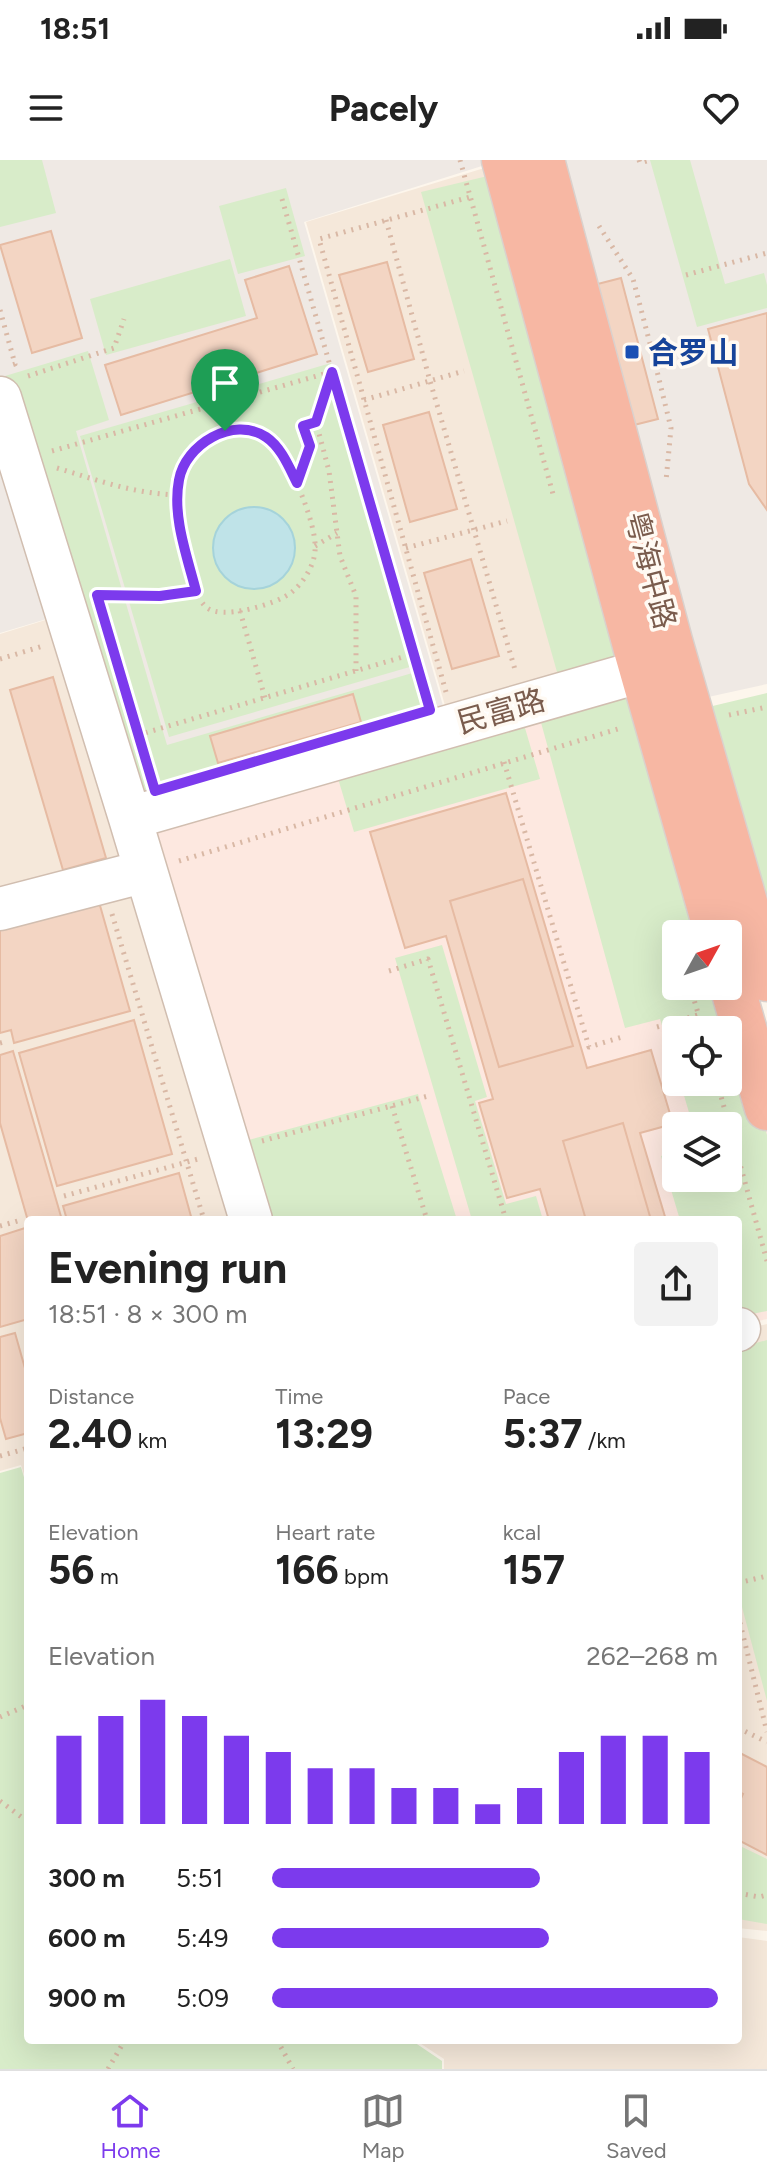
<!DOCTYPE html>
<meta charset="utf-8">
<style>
body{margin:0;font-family:Figtree,"Noto Sans SC",sans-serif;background:#f2f2f2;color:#222;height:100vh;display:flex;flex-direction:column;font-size:30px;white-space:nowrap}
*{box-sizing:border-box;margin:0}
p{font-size:26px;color:#767676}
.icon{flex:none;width:44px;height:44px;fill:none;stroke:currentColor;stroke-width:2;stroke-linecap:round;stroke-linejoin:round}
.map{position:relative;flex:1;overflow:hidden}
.panel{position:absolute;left:24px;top:1056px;width:718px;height:828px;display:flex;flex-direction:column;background:#fff;border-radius:8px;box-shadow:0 8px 32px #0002}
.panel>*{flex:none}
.needle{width:52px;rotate:50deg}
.controls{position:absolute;left:662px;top:760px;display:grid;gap:16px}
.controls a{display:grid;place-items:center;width:80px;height:80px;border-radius:8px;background:#fff;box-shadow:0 8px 32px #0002;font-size:40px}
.pin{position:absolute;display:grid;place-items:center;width:68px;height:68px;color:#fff;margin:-82px -34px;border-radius:50% 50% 50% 0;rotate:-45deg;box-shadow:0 0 8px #0007}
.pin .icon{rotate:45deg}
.round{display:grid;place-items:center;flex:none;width:84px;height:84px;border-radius:8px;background:#f2f2f2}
.overview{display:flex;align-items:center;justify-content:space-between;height:136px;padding:0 24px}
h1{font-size:44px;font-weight:700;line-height:60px}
.metrics{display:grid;grid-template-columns:repeat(3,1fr);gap:12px;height:136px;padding:8px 24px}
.metrics div{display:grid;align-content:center}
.metrics b{font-size:40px;font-weight:700}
.metrics small{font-size:22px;font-weight:400}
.metrics p{font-size:22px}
.chart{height:224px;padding:16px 24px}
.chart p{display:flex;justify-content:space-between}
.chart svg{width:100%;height:144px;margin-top:8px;stroke:#7c3aed;stroke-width:6}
ul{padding:0 24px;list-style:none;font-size:26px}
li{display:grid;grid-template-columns:128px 96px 1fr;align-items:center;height:60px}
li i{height:20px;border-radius:10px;background:#7c3aed}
.status{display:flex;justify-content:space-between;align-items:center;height:56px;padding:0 40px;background:#fff;direction:ltr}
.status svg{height:22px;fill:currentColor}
header{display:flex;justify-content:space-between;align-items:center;height:104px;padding:0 24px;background:#fff;font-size:36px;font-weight:700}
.dock{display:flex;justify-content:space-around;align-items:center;height:112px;border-top:2px solid #e0e0e0;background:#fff;font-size:22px;color:#767676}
.dock a{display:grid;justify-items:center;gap:4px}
.dock .active{color:#7c3aed}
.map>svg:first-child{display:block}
.residential{fill:#f5e8da}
.commercial{fill:#fde8e0;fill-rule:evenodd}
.industrial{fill:#efe9e4}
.green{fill:#d8ecc9}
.water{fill:#bfe3e8;stroke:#a5d3da;stroke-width:2}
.building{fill:#f3d5c3;stroke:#e6bba3;stroke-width:2}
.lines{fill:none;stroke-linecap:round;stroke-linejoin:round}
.minor-casing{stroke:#d1beb0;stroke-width:45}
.highway-casing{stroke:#dad1cd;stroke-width:47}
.path{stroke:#d9b8a5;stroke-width:5;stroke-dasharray:2 6;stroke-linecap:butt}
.minor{stroke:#fff;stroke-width:42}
.highway{stroke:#f7b7a3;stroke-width:44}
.route-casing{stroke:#fff;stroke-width:16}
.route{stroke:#7c3aed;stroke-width:10}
.transit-dot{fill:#1a4fb4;stroke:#fffaf3;stroke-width:3}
.labels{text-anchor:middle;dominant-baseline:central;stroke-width:7;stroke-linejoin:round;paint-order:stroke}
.transit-label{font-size:30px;font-weight:bold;fill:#164399;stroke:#fffaf3;text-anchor:start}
.street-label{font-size:30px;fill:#7a5c4d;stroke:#fffaf3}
</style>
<div class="status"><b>18:51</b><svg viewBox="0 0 49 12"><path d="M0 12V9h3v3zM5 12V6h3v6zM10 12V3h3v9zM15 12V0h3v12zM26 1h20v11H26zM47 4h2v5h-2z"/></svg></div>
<header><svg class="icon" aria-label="menu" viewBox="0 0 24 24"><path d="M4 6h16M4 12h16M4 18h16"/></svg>Pacely<svg class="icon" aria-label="heart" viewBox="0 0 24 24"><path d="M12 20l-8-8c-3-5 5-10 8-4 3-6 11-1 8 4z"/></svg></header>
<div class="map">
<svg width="767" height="1909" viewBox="0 0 767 1909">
<rect width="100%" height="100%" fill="#fdf6ec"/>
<!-- residential -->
<path class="residential" d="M501,3L638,510L450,563L306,62Z
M65,454L248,1060H28V1327L21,1305L0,1311V474Z
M767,1164V1771L738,1768V1173L741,1170Z
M738,1777L767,1781V1909H444V1899L415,1880H738Z"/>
<!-- commercial -->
<path class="commercial" d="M640,513L676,774V826H728L767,956V1159L740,1165L738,1060H252L133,659ZM676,870H728V922H676ZM676,966H728V1018H676Z"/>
<!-- industrial -->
<path class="industrial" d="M0,0H501L304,62L448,563L131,655L70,452L0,473Z
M544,0H767V524L690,541Z"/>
<!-- green -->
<path class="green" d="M0,0H42L56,53L0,67Z
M650,0H690L725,124L764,113L767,125V148L697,167Z
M496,14L631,502L559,519L421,32Z
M286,28L305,96L238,114L219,46Z
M230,99L246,156L106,195L90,139Z
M88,191L109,260L76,271L167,585L426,509L441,558L135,645L5,216Z
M331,203L420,504L169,577L80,276Z
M636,521L709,774H676V826H724L767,975V1151L738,1157V1060H680L661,996L676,991V1018H728V966H693L680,922H728V870H676V910L660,859L625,868L537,548Z
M767,533V787L700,549Z
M520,551L540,619L354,672L334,605Z
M442,785L487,937L475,941L506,1044L536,1036L543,1060H472L395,798Z
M418,934L457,1060H374L373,1058L366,1060H258L234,984Z
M767,1180V1541L738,1432V1188Z
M21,1307L28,1331V1880H411L442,1901V1909H0V1313Z
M738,1685L767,1699V1764L738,1759Z"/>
<!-- water -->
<path class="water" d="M213 388a41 41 0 1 1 82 0a41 41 0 1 1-82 0Z"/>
<!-- building -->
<path class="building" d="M51,71L82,178L32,193L0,85Z
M387,102L414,199L368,212L339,115Z
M289,106L317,194L121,255L105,205L257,158L245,120Z
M621,118L658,259L622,268L586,127Z
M767,153V350L749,324L708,169Z
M429,252L457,349L410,362L383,265Z
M471,399L499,496L452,509L424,413Z
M53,517L106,698L63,710L10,530Z
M353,534L361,562L218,603L210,576Z
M506,633L587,908L651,890L673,964L640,973L666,1060H549L540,1029L507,1038L479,943L493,939L446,776L405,788L370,672Z
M523,719L573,886L499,907L450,741Z
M99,742L130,851L14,883L11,870L0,873V769Z
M134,860L172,994L57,1026L19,893Z
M13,891L62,1060L28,1061L0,963V895Z
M623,963L651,1060H586L563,981Z
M179,1013L192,1060H67L63,1046Z
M25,1068L28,1077V1159L0,1167V1076Z
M15,1173L28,1219V1273L6,1279L0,1258V1177Z
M738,1592L767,1607V1695L738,1680V1645L743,1634L738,1631Z"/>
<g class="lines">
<defs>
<path id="minor" d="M0,238L130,658L251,1060
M130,658L642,511
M0,749L146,711
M738,1170L739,1169"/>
<path id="highway" d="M504,0L637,493L717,774
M542,0L670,481L767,819
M728,812L767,948"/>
</defs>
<!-- minor casing -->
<use href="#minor" class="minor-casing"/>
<!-- highway casing -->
<use href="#highway" class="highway-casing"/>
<!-- path -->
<path class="path" d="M460,0L553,334
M639,0L640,3L650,0
M282,39L426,538
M386,60L430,221L516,513
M599,66L633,119L653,195L671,268L666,321
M686,115L767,93
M0,150L15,204L12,205
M653,195L704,182
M331,213L316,262L329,311L340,396L356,436V511
M28,216L114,188L124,159
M364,240L464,211
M248,270C253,272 260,274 265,277C287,291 318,365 315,391C314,406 303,423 292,432C277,444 221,461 206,447C194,436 192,416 188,402C175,354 164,292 224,272C231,269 240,270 248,270Z
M52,291L331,212
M57,308C97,320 135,334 178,335
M297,322L310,286L303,266L316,262
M315,386L337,373
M406,388L507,361
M97,435L160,436L196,431
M240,451L265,538
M0,499L43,486
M446,532L319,79L470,37
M729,555L767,547
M138,575L413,494
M504,602L589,887L622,877
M179,701L618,569
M112,754L204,1060
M389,811L428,799L506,1060
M690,826L703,870
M657,867L698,855
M0,883L7,881
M717,922L767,1101
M392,946L427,1060
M262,981L428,936
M64,1036L198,999
M0,1066L21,1060
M0,1296L28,1288
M738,1423L767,1416
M738,1455L767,1572
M0,1557L28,1545
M738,1568L767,1582
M0,1641L28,1662
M738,1733L759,1737L767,1735
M277,1880L293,1909
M108,1909L125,1880"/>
<!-- minor -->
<use href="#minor" class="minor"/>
<!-- highway -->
<use href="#highway" class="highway"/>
</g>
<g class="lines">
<defs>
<path id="route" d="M332,212L430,550L155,631L97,435L160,436L196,431C187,396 172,356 179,320C185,285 233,255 266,277C281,287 289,307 297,323L310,286L303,266L316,262Z"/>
</defs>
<!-- route casing -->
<use href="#route" class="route-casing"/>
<!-- route -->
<use href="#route" class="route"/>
</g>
<!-- markers -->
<rect class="transit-dot" x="624" y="184" width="16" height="16" rx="4"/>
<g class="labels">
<!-- transit labels -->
<g class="transit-label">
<text x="648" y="192">合罗山</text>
</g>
<!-- street labels -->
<g class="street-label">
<text transform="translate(651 410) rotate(75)">粤海中路</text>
<text transform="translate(501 551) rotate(-16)">民富路</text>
</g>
</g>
</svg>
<div class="controls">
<a><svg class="needle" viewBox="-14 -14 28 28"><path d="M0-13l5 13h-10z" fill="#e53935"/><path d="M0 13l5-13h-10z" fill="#767676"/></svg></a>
<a><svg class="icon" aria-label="locate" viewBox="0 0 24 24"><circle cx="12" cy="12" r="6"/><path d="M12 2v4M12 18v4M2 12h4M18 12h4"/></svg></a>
<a><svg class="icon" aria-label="layers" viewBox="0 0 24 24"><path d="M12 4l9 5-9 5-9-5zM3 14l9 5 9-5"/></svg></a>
</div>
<div class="pin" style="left:225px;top:271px;background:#1e9e55"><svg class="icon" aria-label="arrive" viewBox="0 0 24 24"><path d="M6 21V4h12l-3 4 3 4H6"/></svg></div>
<section class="panel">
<div class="overview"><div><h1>Evening run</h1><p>18:51 · 8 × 300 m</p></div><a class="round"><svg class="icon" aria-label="share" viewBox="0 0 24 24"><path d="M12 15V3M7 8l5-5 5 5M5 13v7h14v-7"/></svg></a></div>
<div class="metrics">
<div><p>Distance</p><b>2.40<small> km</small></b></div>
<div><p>Time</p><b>13:29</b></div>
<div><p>Pace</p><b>5:37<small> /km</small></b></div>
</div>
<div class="metrics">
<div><p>Elevation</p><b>56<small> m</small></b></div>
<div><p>Heart rate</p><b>166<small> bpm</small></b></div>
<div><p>kcal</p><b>157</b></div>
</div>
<div class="chart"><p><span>Elevation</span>262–268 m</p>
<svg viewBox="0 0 160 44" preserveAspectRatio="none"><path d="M5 44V17M15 44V11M25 44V6M35 44V11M45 44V17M55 44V22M65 44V27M75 44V27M85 44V33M95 44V33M105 44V38M115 44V33M125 44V22M135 44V17M145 44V17M155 44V22"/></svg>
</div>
<ul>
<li><b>300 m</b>5:51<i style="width:60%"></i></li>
<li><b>600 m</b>5:49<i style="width:62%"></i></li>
<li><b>900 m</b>5:09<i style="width:100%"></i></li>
</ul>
</section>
</div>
<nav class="dock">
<a class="active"><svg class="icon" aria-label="home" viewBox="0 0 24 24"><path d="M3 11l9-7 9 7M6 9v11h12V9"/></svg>Home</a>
<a><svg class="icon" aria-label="map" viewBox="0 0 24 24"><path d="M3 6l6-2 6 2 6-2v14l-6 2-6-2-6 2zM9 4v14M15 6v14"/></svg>Map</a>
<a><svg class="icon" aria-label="saved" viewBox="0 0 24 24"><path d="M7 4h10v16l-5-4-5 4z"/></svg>Saved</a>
</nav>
